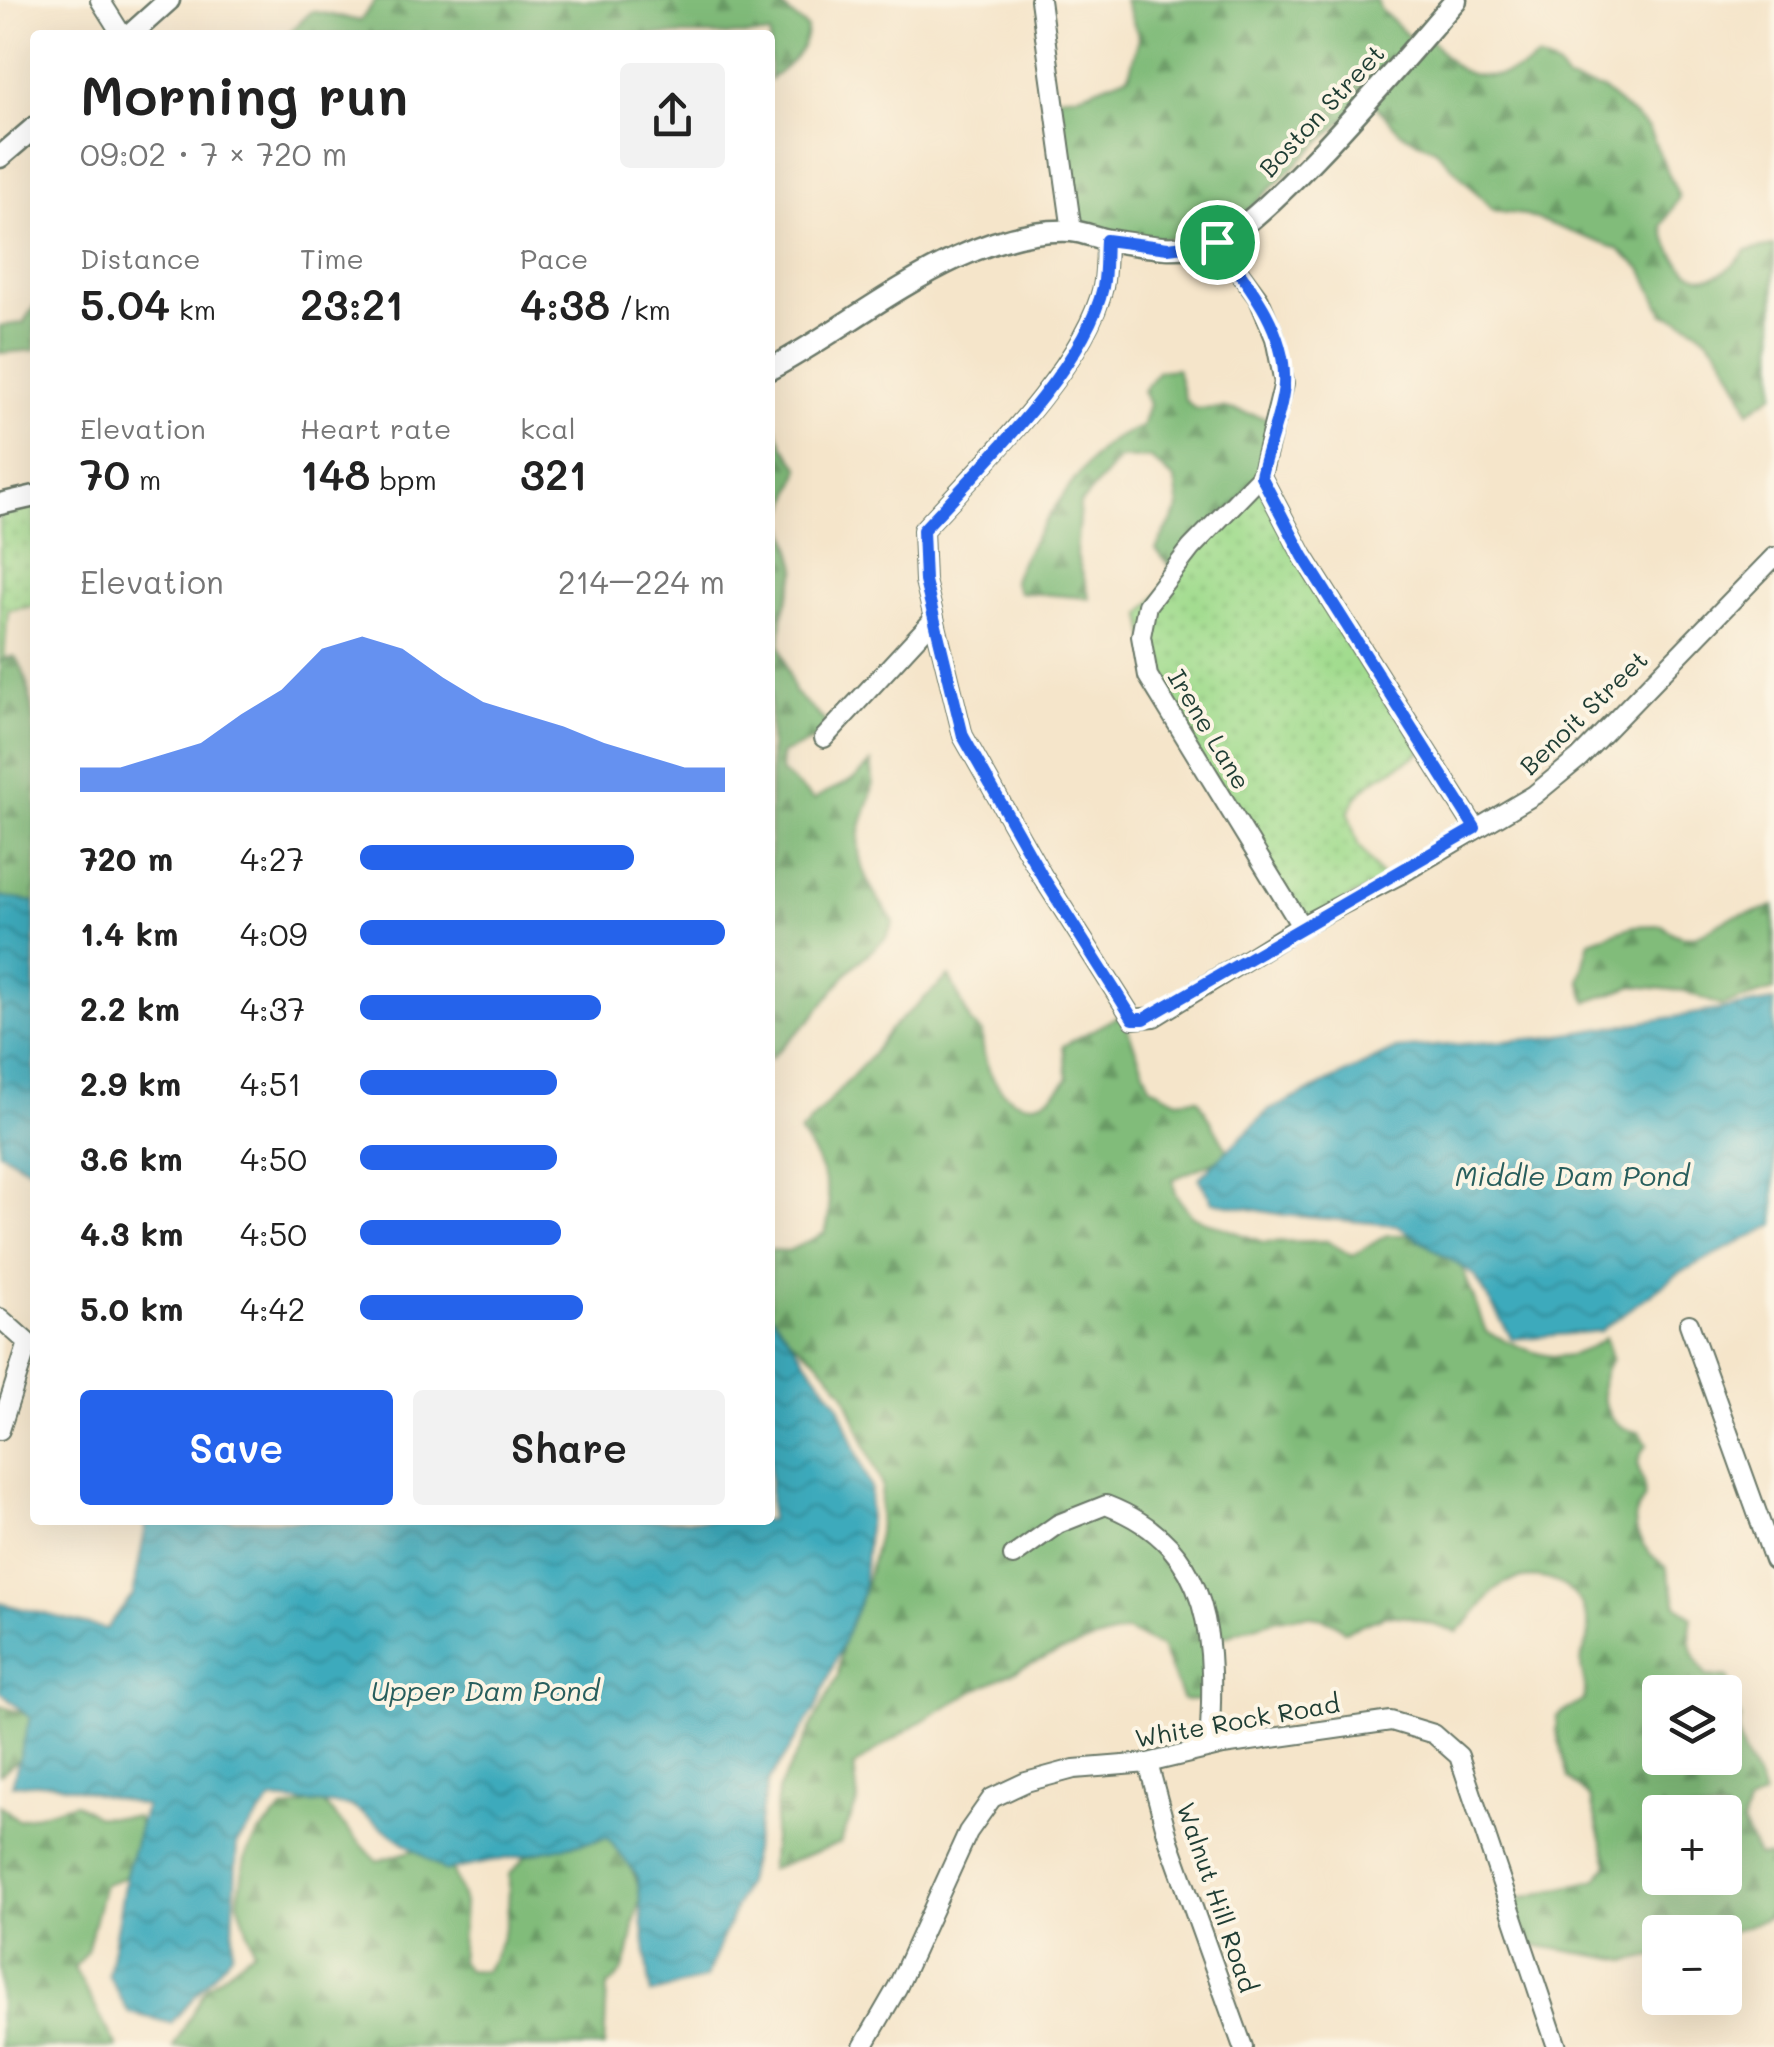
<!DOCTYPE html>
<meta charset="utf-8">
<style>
body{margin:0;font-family:Mali,sans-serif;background:#f2f2f2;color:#222;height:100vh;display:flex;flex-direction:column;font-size:38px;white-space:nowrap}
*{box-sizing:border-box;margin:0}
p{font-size:32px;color:#767676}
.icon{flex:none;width:55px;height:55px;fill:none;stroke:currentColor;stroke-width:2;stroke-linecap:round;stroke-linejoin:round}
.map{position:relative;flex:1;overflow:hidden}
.panel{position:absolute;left:30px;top:30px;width:745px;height:1495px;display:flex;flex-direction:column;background:#fff;border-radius:10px;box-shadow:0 10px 40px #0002}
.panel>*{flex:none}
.controls{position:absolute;left:1642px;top:1675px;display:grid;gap:20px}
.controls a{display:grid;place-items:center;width:100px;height:100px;border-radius:10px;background:#fff;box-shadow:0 10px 40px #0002;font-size:50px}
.pin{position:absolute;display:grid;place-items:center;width:85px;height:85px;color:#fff;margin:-42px;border:5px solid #fff;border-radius:50%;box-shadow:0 2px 10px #0007}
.round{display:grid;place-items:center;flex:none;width:105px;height:105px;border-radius:10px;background:#f2f2f2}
.head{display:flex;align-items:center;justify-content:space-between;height:170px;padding:0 50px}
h1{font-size:55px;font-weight:600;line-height:75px}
.stats{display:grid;grid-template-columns:repeat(3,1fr);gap:15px;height:170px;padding:10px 50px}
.stats div{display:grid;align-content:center}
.stats b{font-size:42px;font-weight:600}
.stats small{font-size:28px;font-weight:400}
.stats p{font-size:28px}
.chart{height:280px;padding:20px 50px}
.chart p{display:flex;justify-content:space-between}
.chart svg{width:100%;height:180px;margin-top:10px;fill:#2563eb;opacity:.7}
.button{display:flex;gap:20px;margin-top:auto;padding:20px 50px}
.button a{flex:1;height:115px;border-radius:10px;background:#2563eb;color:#fff;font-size:40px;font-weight:600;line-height:115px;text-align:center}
.button a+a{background:#f2f2f2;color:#222}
ul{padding:0 50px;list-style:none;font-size:32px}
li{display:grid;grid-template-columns:160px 120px 1fr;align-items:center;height:75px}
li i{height:25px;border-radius:12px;background:#2563eb}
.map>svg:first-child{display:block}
.grass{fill:url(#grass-dots);stroke:#608c62;stroke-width:2.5}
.forest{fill:url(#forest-firs);stroke:#507c57;stroke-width:2.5;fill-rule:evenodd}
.water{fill:url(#water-waves);stroke:#2e7478;stroke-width:2.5}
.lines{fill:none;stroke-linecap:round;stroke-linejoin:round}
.minor-casing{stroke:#6a7868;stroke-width:22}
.tertiary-casing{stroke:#6a7868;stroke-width:25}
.minor{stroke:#fff;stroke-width:18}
.tertiary{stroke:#fff;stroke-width:20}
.route-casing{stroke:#fff;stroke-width:20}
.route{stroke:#2563eb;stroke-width:12}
.labels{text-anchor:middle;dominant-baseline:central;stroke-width:8;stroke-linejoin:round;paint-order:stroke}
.street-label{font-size:25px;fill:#1f3d34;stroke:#fcf5e5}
.water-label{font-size:28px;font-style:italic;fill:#285e5d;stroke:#fcf5e5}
</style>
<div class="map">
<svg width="1774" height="2047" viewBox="0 0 1774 2047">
<defs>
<pattern id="grass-dots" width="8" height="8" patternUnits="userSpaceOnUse" patternTransform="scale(2.5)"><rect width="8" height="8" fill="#a2dc8f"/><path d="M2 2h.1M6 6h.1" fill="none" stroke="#8bbe7c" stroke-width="1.8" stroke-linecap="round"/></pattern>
<pattern id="forest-firs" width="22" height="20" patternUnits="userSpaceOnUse" patternTransform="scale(2.5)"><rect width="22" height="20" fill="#81bc7a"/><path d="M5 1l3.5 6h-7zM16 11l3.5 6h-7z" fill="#699a65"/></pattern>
<pattern id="water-waves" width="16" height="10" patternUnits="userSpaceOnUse" patternTransform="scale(2.5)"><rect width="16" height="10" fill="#3daabc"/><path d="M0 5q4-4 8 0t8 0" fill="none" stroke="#338c9a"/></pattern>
</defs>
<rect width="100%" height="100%" fill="#fcf5e5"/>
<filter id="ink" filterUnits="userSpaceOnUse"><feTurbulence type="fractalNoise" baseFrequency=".01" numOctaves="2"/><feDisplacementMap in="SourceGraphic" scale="20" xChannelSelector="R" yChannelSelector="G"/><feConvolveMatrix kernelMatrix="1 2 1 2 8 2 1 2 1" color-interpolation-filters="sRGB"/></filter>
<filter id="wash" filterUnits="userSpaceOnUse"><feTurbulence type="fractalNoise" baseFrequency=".0048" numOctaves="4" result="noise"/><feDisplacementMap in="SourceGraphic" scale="40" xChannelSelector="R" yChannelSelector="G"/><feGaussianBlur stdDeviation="2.25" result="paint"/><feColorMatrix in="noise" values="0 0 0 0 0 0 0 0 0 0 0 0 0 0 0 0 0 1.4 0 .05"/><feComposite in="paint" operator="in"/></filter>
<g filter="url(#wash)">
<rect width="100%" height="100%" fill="#f5e5ca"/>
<!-- grass -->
<path class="grass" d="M1258,479L1422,751C1392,774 1365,774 1348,813L1358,845L1384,880L1298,924L1157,696L1142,614Z
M35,495V606L8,610L4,660L0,661V502Z"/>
<!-- forest -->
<path class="forest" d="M376,0H774L807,28C807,50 788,67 770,79V35H287L312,11L360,21Z
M1124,0H1377L1380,9L1412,40L1426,35C1436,45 1448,63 1461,70C1485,82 1518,75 1537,59L1557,67L1567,81L1603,90L1648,128L1679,197L1662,226C1677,276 1708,298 1746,251L1774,246V394L1749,411C1732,367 1713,325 1663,314L1643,270L1618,249L1526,215L1494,211L1435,149L1401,133L1367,97L1216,241L1079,234L1056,97L1078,95L1129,75L1139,37Z
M35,305V350L0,353V326L23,323Z
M1177,369L1185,400L1195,409L1225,408L1270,419L1258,479L1172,569L1156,549L1179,508L1175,480L1150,458L1119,459L1080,504L1076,553L1090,598L1019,592L1013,581C1021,552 1087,455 1113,440C1122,434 1133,431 1142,427L1149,404L1143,391L1158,371Z
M770,412L783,445L800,468L783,519L797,568L782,618L780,644L794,692L830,726L822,737L781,754V772L814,800C839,783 849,788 871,763C875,792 871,795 862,823C850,861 872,892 894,922L885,939L851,968L812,1018L770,1059Z
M14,656C45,685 35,858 35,909L0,901V661Z
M1774,906V990L1721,1006L1685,991L1634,986L1587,1002L1580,980L1590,941L1634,926L1662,925C1691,954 1714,921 1735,916C1750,913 1759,913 1774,906Z
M949,976L971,1023L982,1033C981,1086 1027,1135 1068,1078L1063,1046L1126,1012L1128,1030L1150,1086L1177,1100L1198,1098L1230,1155L1173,1179L1175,1194L1192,1216L1262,1242L1327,1241L1352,1256L1387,1235H1450L1486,1332C1535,1352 1558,1372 1605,1338L1612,1359C1591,1386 1604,1429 1640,1432L1647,1445C1627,1466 1648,1478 1644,1499C1642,1504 1637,1507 1636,1513C1631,1537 1649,1555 1666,1567L1677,1605L1692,1617C1687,1640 1692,1657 1707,1676L1728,1678L1741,1719C1730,1743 1757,1772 1764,1795L1748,1805L1742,1824L1758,1856L1774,1857V1916L1725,1934L1660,1932V1955L1627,1961L1521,1943L1506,1902L1595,1880L1608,1864L1590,1798L1568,1778L1556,1729L1557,1716L1584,1700C1588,1684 1581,1677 1581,1662C1581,1653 1589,1643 1589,1633C1588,1588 1544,1566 1505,1583C1491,1589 1475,1618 1457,1632L1408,1617L1386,1615L1344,1631C1313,1597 1248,1629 1211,1641L1208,1701L1183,1700L1161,1647L1127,1631C1026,1657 939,1706 854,1766L858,1801L840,1843L770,1869L778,1790L838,1676L843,1630L867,1580L878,1534L882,1486L844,1392L815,1357L770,1324V1250L788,1251L825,1233C837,1198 821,1161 800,1133L871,1056L889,1030ZM1660,1692H1725V1758H1660ZM1660,1812H1725V1878H1660Z
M0,1706L37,1718L38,1745L0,1774Z
M320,1800L377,1861L425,1847L451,1864L464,1903L460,1961L467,1970L485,1971C506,1941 510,1911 509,1875L526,1856L615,1829L642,1894C629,1924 636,1972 607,1986L604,2047H173L207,1987L254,1950L238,1901L245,1858L259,1833L283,1810Z
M75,1803L95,1816L137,1817L147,1846L129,1876L104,1884L87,1951L74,1968L117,2047H0V1805L18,1820Z"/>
<!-- water -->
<path class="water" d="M0,896L35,902V1172L0,1152Z
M1774,1001V1225L1679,1273L1600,1331L1512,1339L1475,1276L1396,1225L1284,1215L1212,1202L1199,1178L1268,1111L1396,1049L1543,1038Z
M770,1312L838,1403L871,1489L863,1593L815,1710L768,1782L746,1882L706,1978L651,1994L637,1876L608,1838L445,1871L351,1806L272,1800L237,1843L232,1954L171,2023L129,2013L108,1975L126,1874L145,1806L52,1783L12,1785L30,1718L0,1692V1603L106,1629L133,1595L147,1520H770Z"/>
</g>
<g filter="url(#ink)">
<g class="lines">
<defs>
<path id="minor" d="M100,0L122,35
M1040,0L1072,231
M1107,240C1105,255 1106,272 1103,287C1085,366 978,470 923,530L925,581L963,736L1041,874L1133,1019L1154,1017L1301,926L1399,875L1534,795L1579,758L1774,557
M1217,242L1259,299L1275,338L1284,383L1261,476L1191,548L1147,605L1141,636L1148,676L1301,926
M1261,476L1303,556L1475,828
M824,738L934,619
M0,1318L28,1343L0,1430
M1689,1324L1774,1560
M1013,1556L1058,1524L1106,1505C1217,1548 1215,1646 1209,1748
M1148,1763L1169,1841L1243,2047
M863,2047L897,1988L968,1832L992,1798L1026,1782L1074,1769L1148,1763L1223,1745L1391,1721L1434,1734L1459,1756L1557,2047"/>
<path id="tertiary" d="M130,35L169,0
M0,157L35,127
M770,369C861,321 964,226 1071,231C1084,232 1096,238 1108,240C1142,246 1181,253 1214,243C1264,228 1414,47 1456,0
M0,504L35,496"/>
</defs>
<!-- minor casing -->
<use href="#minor" class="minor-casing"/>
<!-- tertiary casing -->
<use href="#tertiary" class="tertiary-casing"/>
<!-- minor -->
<use href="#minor" class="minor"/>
<!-- tertiary -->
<use href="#tertiary" class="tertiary"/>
</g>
</g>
<g class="lines" filter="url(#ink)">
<defs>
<path id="route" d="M1106,240L1168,248L1217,242C1247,282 1287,330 1284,384C1282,413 1267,447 1261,476L1303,556L1475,828L1144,1019H1133L1041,874L963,736L925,581L923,530C978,470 1086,366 1103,287C1106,272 1105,255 1106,240Z"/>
</defs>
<!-- route casing -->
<use href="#route" class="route-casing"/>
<!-- route -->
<use href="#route" class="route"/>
</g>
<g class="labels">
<!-- street labels -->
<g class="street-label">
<text transform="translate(1321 110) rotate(-47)">Boston Street</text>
<text transform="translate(1583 712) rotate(-44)">Benoit Street</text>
<text transform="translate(1210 729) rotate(59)">Irene Lane</text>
<text transform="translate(1237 1720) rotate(-10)">White Rock Road</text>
<text transform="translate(1218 1897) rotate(71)">Walnut Hill Road</text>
</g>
<!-- water labels -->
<g class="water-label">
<text x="1572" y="1175">Middle Dam Pond</text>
<text x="485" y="1690">Upper Dam Pond</text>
</g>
</g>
</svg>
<div class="controls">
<a><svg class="icon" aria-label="layers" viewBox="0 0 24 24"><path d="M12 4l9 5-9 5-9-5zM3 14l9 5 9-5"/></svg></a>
<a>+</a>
<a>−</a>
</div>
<div class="pin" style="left:1217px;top:242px;background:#1e9e55"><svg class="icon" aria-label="arrive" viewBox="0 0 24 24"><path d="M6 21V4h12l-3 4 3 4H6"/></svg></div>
<section class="panel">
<div class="head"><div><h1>Morning run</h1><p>09:02 · 7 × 720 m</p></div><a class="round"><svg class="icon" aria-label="share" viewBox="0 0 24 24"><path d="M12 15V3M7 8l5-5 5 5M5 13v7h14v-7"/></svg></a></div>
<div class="stats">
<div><p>Distance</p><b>5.04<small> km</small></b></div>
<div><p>Time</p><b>23:21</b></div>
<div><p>Pace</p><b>4:38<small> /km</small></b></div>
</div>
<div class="stats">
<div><p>Elevation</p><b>70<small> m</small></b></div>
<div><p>Heart rate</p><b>148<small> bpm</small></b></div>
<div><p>kcal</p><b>321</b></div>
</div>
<div class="chart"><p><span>Elevation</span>214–224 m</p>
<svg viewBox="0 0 160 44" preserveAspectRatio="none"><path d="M0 44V38L10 38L20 35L30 32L40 25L50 19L60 9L70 6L80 9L90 16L100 22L110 25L120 28L130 32L140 35L150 38L160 38V44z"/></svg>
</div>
<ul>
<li><b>720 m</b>4:27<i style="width:75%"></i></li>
<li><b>1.4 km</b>4:09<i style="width:100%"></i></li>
<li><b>2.2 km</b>4:37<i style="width:66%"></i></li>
<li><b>2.9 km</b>4:51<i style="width:54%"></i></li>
<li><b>3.6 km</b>4:50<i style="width:54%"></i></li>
<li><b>4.3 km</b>4:50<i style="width:55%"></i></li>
<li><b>5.0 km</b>4:42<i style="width:61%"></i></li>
</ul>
<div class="button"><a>Save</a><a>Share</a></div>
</section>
</div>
